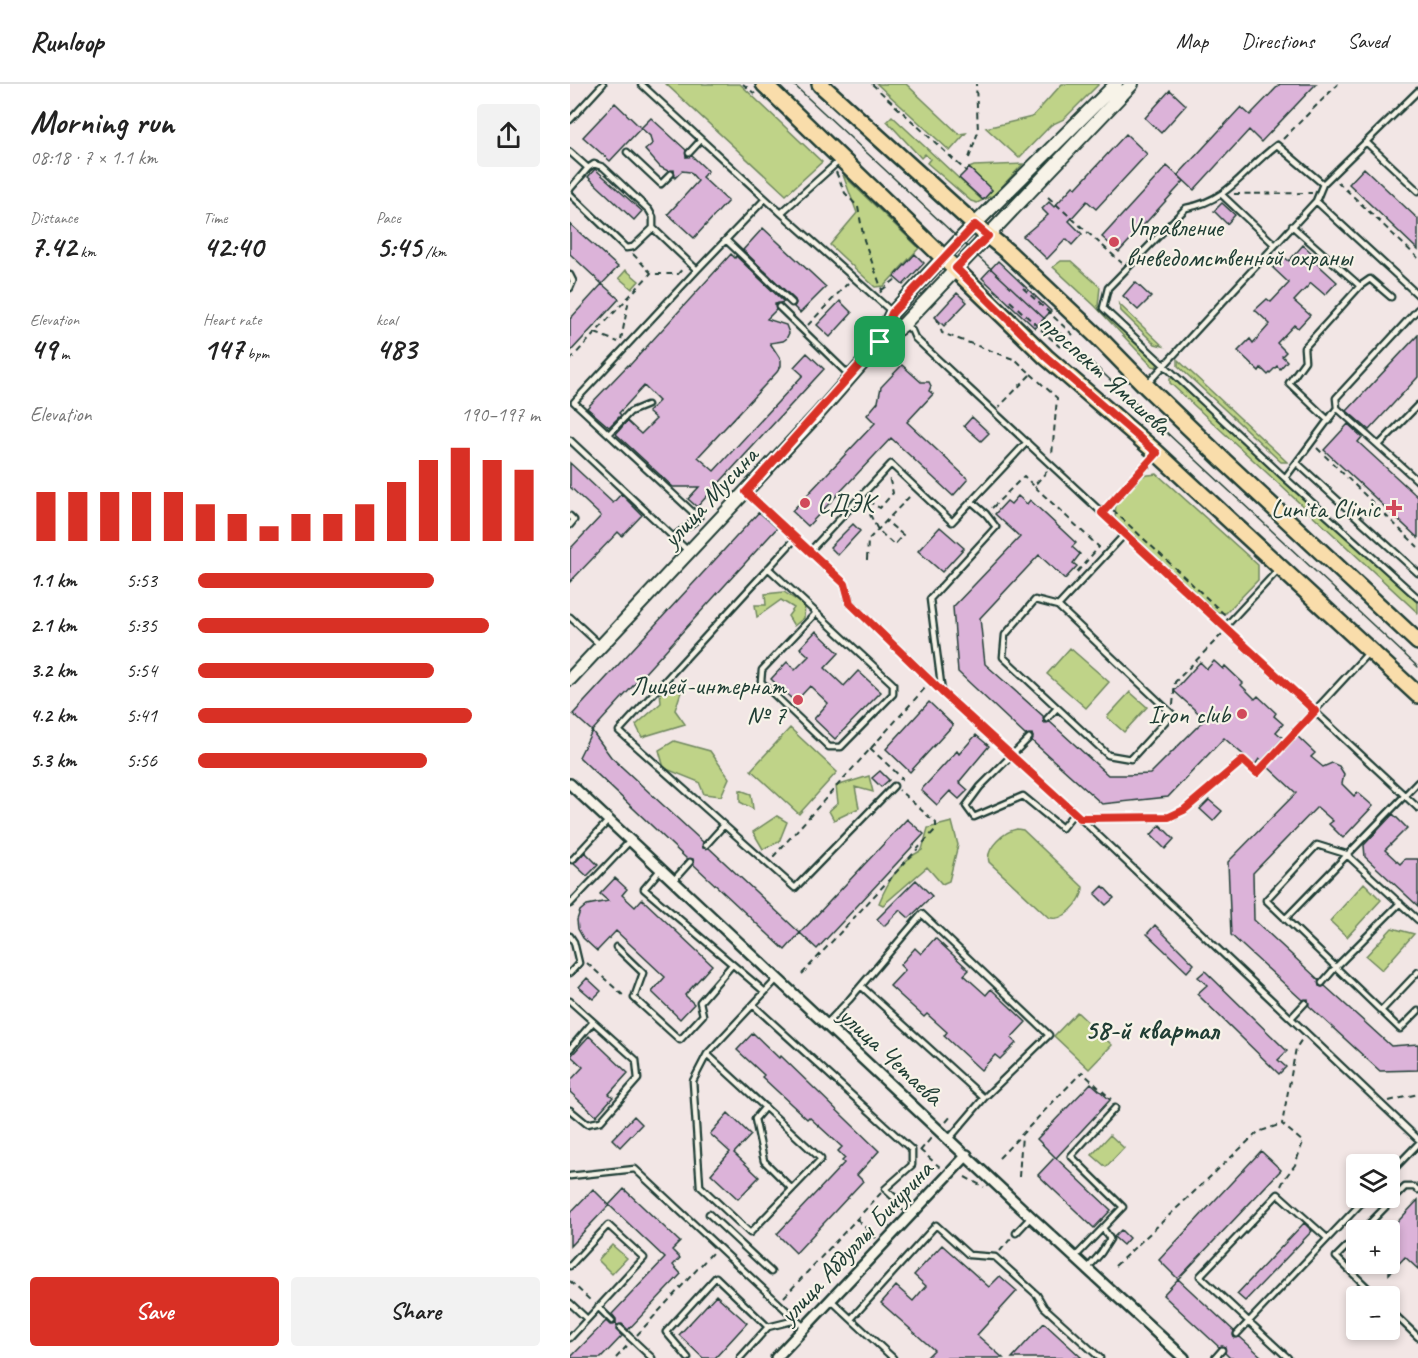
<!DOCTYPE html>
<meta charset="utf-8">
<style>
body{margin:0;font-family:Caveat,sans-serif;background:#f2f2f2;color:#222;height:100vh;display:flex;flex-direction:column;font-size:22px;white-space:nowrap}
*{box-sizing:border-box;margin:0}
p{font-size:20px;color:#767676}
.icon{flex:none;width:33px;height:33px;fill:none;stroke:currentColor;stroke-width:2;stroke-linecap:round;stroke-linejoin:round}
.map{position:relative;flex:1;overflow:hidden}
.drawer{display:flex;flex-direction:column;background:#fff;width:570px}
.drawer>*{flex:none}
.fabs{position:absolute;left:776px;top:1070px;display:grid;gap:12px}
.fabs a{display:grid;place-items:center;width:54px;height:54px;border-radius:6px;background:#fff;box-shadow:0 3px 9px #0003;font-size:30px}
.pin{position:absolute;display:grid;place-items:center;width:51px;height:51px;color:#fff;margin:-26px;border-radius:12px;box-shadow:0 3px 9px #0006}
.round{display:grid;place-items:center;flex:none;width:63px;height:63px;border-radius:6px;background:#f2f2f2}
.overview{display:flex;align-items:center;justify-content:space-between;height:102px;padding:0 30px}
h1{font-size:33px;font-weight:700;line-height:45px}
.metrics{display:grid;grid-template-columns:repeat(3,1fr);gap:9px;height:102px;padding:6px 30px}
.metrics div{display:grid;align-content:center}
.metrics b{font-size:30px;font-weight:700}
.metrics small{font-size:16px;font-weight:400}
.metrics p{font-size:16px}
.chart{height:168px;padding:12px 30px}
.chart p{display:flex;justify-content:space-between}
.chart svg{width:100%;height:108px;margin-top:6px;stroke:#d93025;stroke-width:6}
.primary-button{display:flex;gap:12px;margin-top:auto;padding:12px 30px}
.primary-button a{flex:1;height:69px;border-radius:6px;background:#d93025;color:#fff;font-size:24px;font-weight:700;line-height:69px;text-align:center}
.primary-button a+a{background:#f2f2f2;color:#222}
ul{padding:0 30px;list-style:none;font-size:20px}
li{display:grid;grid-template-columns:96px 72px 1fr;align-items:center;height:45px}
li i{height:15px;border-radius:8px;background:#d93025}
header{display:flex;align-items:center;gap:36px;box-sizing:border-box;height:84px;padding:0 30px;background:#fff;border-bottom:2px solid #e0e0e0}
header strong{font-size:28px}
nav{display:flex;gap:33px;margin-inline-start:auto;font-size:21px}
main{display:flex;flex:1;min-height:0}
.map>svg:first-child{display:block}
.green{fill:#bfd388;stroke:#6f885e;stroke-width:1.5}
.building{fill:#dcb3d9;stroke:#1f3d34;stroke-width:1.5}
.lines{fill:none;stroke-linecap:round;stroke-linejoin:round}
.service-casing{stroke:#1f3d34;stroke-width:9}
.minor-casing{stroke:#1f3d34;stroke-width:14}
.tertiary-casing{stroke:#1f3d34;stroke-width:16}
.primary-casing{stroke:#1f3d34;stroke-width:20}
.path{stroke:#1f3d34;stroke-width:2;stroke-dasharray:6 4.5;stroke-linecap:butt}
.service{stroke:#f7f3e8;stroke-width:4.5}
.minor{stroke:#f7f3e8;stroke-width:9}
.tertiary{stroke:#f7f3e8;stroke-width:12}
.primary{stroke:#f9ddab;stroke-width:15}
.tram{stroke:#1f3d34;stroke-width:1.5}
.route-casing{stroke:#fff;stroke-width:12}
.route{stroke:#d93025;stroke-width:8}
.poi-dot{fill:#d1495b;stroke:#f7f3e8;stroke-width:2}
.labels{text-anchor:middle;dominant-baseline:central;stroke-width:4.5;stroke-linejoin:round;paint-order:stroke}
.poi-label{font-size:26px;fill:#1f3d34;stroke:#f7f3e8;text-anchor:end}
.street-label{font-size:26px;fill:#1f3d34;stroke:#f7f3e8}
.quarter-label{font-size:28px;font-weight:bold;fill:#1f3d34;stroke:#f7f3e8}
</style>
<header>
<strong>Runloop</strong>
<nav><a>Map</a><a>Directions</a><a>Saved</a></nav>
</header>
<main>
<section class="drawer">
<div class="overview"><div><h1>Morning run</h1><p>08:18 · 7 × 1.1 km</p></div><a class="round"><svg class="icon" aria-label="share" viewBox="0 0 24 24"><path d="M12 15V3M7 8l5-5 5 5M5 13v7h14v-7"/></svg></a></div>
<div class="metrics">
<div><p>Distance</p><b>7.42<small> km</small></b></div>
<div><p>Time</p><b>42:40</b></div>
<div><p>Pace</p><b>5:45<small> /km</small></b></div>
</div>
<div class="metrics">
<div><p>Elevation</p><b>49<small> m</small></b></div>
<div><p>Heart rate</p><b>147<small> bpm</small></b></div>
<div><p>kcal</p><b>483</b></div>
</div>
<div class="chart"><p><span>Elevation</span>190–197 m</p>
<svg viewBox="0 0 160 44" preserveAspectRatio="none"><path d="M5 44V24M15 44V24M25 44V24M35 44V24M45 44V24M55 44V29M65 44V33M75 44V38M85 44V33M95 44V33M105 44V29M115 44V20M125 44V11M135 44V6M145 44V11M155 44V15"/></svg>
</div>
<ul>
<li><b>1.1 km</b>5:53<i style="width:69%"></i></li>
<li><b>2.1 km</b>5:35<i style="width:85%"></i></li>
<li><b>3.2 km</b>5:54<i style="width:69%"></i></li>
<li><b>4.2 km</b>5:41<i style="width:80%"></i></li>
<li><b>5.3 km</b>5:56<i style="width:67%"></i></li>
</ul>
<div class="primary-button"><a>Save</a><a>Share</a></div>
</section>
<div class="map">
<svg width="848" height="1274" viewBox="0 0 848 1274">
<rect width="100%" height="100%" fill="#f2e6e5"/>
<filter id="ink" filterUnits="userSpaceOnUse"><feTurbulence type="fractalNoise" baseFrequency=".0167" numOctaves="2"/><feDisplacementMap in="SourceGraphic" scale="12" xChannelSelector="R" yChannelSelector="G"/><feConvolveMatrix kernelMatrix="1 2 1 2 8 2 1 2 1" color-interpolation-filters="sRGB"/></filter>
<g filter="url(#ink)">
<!-- green -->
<path class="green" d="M96,0H170L252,78L216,111Z
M307,0H336L389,50L396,49L380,67Z
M492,0H529L494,35L481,41L449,74L416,44L462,33Z
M322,32L412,116L422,106L399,84L404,82L453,80L424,111L407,119L401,117L357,79L360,75L355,70L351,74L317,37Z
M273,91L349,164L314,202L305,203L260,161L287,129Z
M491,177H501L530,203L528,222L588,280L586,283L582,282L525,222L483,183Z
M56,186L69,197L62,205L49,194Z
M549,220L593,262L585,260L551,227Z
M608,276L717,378H711L608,282Z
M603,293L848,519V529L600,299V295Z
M587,390L688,481V496L656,529L646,528L545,435L546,416L570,392Z
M214,508L235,522L234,534L224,542L218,532L224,524L211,516L187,533L185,521H196L195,510Z
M500,564L539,598L516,624L477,590Z
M101,597L113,602L105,626L115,640L72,653L66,641L91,619L90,606Z
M560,608L577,623L554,648L537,633Z
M220,644L267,688L229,730L181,686Z
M104,657L140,667L159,694L151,712L134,710L129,698L94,684L89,666Z
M299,692L303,708L285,703L289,724L264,736L259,727L268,719L266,702Z
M170,706L181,710L183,725L170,718Z
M207,732L217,738L209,758L193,765L183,748Z
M382,738L388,761L379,797L372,800L357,783L313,821L309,819C318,797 330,777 352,766L358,744Z
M447,745L453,746L513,803C513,818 492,840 478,833L419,778C415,764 435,747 447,745Z
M794,799L811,816L777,853L760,837Z
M822,844L844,850L812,886L796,872Z
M507,928L542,961L519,985L484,952Z
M540,1051L554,1064L536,1083L522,1071Z
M42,1161L57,1174L42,1190L28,1176Z"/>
<!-- building -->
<path class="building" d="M710,0H746L691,58L679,46L624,106L608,91L671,23L680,31Z
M600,6L616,21L591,49L575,34Z
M45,19L71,44L40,77L13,53Z
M81,34L116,66V73L122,72L138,87L132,93L158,117L124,154L98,130L128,97L120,88L112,87L105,94L104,86L98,87L90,83L75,66L82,60L80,52L71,44Z
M556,50L577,70L526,125L517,117L499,137L512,150L502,161L496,155L477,175L453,152L478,131L472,125L479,118L484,123L503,102L506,104Z
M597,82L614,97L549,168L532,153Z
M399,84L422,106L413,116L389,94Z
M794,84L848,135V166L779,100Z
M25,85L72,127L64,136L18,93Z
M652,119L665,131L657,140L644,127Z
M0,140L48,183L32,200L0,170Z
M193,144L256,203L230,229L224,223L226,219L225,216L173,166Z
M733,161L745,172L742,175L767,198L755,211L741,199L724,217L740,231L728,244L724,241L707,259L716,268L712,272L717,277L710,285L707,282L698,291L691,284L689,287L668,267L680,255L683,259L700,240L685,226L697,215L701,218L719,199L703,184L714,173L719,177Z
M161,170L165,174L166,172L214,218L205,220L206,226L197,235L216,241L219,249L216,255L213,257L200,259L211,276V282L207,288L128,373L144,387L233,291L224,283L237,269L254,285L127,423L118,415L129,403H103L46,350L57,337L71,350L86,335L78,328L89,317L74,302L49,329L51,331L39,343L17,324L59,280L60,281Z
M345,170L354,179L333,201L324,193Z
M428,177L481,227L465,244L412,194Z
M565,198L581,213L568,226L553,212Z
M32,200L49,215L0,268V235Z
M387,209L397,218L374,242L365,233Z
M270,217L282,229L260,253L247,241Z
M848,251V293L799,346L777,327Z
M332,281L351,298H359L361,302L359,307L363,310L337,338L398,395L383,412L321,354L238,442L222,427L305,339L297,331L308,318L311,303Z
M402,333L419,349L411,357L394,342Z
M778,340L792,353L788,358L848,413V454L754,366Z
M0,379L43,419L51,410L72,431L52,452L48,448L0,498V465L31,432L0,403Z
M448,412L457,420L460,416L506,459L502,463L510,470L503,479L507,482L495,495L469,471L410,534L415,580L473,632L474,639L480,638L538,691H557L580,690L635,635L604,607L630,578L637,585L644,577L653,585L655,582L673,599L671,601L685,615L688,612L706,629L704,632L713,640L706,648L713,654L692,677L689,675L685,681L654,654L598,713L532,720L462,657L463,653L462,650L455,651L388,588L383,523L450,453L425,430L437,417L441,420Z
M189,428L207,444L22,647L3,630Z
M283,440L290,447L268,471L260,463Z
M370,443L394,464L372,488L348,467Z
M246,547L269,569L255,584L274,602L288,587L311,608L265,655L244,635L258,619L240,602L225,618L201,595L217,578L225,586L239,572L230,564Z
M359,618L383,641L340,688L316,665Z
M22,647L41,673L133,758V764H139L230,849L215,866L124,781L123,775H117L9,673Z
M406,651L419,662L389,698L398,706L389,715L380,707L367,721L351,706L387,667L389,670Z
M727,652L745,669L741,673L753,683L762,679L769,682L774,690L772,700L784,712L787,708L803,722L773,754L759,740L763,737L747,723L683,789L684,836L749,896V902L752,903L755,902L821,962L848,960V986L810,987L739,922L738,915L732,916L661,851L658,778L726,709L698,683Z
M310,687L319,696L311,703L302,694Z
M639,716L652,727L643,737L630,725Z
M823,730L837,744L815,766L830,780L835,775H848V822L795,773L794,761Z
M337,735L354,750L247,865L230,849Z
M590,741L604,755L595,765L581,751Z
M15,768L28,781L17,792L4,780Z
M45,794L57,805L52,811L65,823L72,815L142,881L115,911L124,920L110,935L82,908L95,893L46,847L27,867L13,854L8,845L7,836L10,827L17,821L38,817L30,810Z
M346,796L362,812L339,834L330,826L314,842L307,835Z
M533,802L544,814L536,821L525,810Z
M585,841L624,880L617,888L577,850Z
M365,854L399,886L394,891L416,911L421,905L456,938L441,954L446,959L430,975L425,971L411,986L374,952L377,948L357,930L354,933L320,902L335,886L330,881L345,864L351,870Z
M635,887L717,967L708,976L716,983L709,990L627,910L637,901L628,893Z
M17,894L31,907L23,915L9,903Z
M183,949L209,974L211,972L309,1067L287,1091L293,1097L226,1169L207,1150L274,1079L272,1077L275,1074L268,1067L272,1063L239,1033L237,1035L192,993L194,991L167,966Z
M19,952L58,989L39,1010L43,1013L26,1032L0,1008V997L13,983L1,972Z
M521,999L540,1016L486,1074L541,1126L524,1144L468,1091L485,1073L467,1055Z
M158,1029L181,1051L164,1069L189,1093L168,1115L141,1090L160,1068L140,1050Z
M64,1032L72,1040L50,1063L42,1055Z
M691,1067L711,1086L608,1195L589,1176Z
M23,1105L39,1121L0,1162V1129Z
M54,1105L110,1158L102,1166L110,1174L103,1181L111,1190L58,1246L52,1240L47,1241L46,1246L52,1252L31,1274H0L36,1237L40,1241L46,1240V1235L42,1230L95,1174L39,1121Z
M848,1116V1185L835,1173L819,1190V1147Z
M734,1139L742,1147L675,1217L667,1210Z
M551,1146L559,1154L553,1161L544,1153Z
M372,1161L419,1203L430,1192L447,1207L407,1251L433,1274H356L364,1266L311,1219L326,1202L343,1217L356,1202L344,1191Z
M608,1195L664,1247L663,1251L664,1254L670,1253L693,1274H660L655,1269V1263L652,1262L649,1263L593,1211Z
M146,1211L177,1239L145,1274H133L109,1251Z
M474,1239L512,1274H442Z"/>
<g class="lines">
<defs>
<path id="service" d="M71,0L211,129L322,228
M0,36L33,0
M796,58L848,107
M0,68L18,84L24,80L33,83L79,126L83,133V144L127,186L195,115
M57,68L91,100L101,90
M119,69L131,56
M753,100L707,61C673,86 660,116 616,124L538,204L533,224L715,394L848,514
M0,105L18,84
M0,110L56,164L63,163L83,144
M652,111L705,161
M746,117L848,211
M211,129L269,77
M722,142L790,202
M156,156L222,219
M0,191L3,197L0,204
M209,223L280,292
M335,240L342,247L345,254L848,724
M577,300L746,117L753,100L848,7
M767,324L848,397
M759,337L719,299L735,277L734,264L790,202L800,195L821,213
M39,350L60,328L77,321
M0,356L117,466
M810,360L848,321
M727,379L848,489
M715,394L767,324L766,314L848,225
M177,409L226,454
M401,417L416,430L426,443L360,515L372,608L510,734L848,1055
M532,429L586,371
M0,432L4,436L0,441
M103,453L129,434L4,318L127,186
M240,467L275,500L280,519L372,607
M198,484L323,600V610L271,663H259L191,598L192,586L246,529
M488,522L602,630L561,675L538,671L433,573L435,551L465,516L488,522L555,450
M0,533L29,560
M655,543L709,485
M477,635L487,624
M459,654L410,703L396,722L404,733L453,712L492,744L504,729
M510,734L599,733L614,726L673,676L687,689L798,569
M154,741L225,804L324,702
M136,761L154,741L49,647L226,454L240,467L321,380L382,438L457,358
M2,776L39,736
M91,785L74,805L195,908
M103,797L120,778
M0,820L60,757
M715,835L848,698
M848,836L776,770L747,761L696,816L830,945L848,927
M0,852L4,858L9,879L0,889
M46,863L73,889L64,914L110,956L133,931L130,918L162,881
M752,899L765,884L830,819
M291,902L414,1014
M0,917L66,976L68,995L31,1037L17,1040L0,1026
M183,921L342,1066V1081L315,1105L342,1130
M811,927L848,888
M721,934L735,919
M256,940L279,916L352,830L479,951L414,1014L379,1055
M0,965L23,938
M137,970L123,997L130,1102L180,1149L251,1075L137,970L208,894
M195,1023L185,1035L194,1077L222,1105
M819,1090L848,1060
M0,1092L65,1085L234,1243
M139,1130L201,1188
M793,1146L835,1103H844L848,1106
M446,1149L461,1133
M786,1153L766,1173L806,1212
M505,1173L553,1123L501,1072L545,1024
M0,1182L38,1141L74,1174L0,1254
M518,1184L531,1169L540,1155L533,1144
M261,1216L281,1235
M0,1219L17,1235
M28,1223L42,1237
M819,1225L848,1253
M198,1243L226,1236
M50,1244L82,1274
M667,1250L797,1113
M118,1274L96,1248L146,1193L198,1243L170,1274
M323,1274L281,1235L366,1141L399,1171L425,1173L467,1211L474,1223L530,1274
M645,1274L652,1266
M718,1274L630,1192L708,1110L757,1154"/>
<path id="minor" d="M0,700L461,1133L614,1274
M206,1274L397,1071"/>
<path id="tertiary" d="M310,258C316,248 316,238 322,229L394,151L546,0
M0,595L247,331L310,259L333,241L562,0"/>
<path id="primary" d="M194,0L476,273L587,369L848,611
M250,0L405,141L439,169L529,254L576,302L655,378L848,558"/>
</defs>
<!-- service casing -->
<use href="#service" class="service-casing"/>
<!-- minor casing -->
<use href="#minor" class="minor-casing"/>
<!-- tertiary casing -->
<use href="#tertiary" class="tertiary-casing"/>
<!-- primary casing -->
<use href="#primary" class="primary-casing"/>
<!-- path -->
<path class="path" d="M173,0L185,10
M302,0L396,87
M713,55L768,0
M399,74L408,48L406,0
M266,88L275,109L288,123L294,156L312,206L310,209
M768,98L848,174
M664,110L742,109
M478,113L552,179
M63,170L82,190H108L114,183
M453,204L503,251
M312,206L326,195
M440,217L490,263
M367,235L372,249L446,276L461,290L429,323
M238,241L278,199
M25,249L48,258
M51,256L59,215
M0,276L81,189
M461,290L487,314L482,371
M747,364L848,463
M477,387L464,402L529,463L507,488
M298,417L310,424L323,409L319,393
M295,421L308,446L324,461L333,451L316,437
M422,424L454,392L464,402
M543,426L655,531
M297,476L298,456L341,411
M603,621L605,598L652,550
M300,664L332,694L330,696
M203,773L356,603
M17,879L55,913
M232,890L366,745V739L329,706
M819,1017L848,1010
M376,1038L382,1031
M350,1066L371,1084
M350,1067L362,1053
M429,1074L512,988L541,1015
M395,1093L414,1103
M449,1093L452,1051
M711,1102L715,1094L725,1081L733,1058L712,1040L726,964L732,955
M287,1135L306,1154
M430,1167L442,1153
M545,1182L688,1048L712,1040
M0,1197L22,1218
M214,1213L311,1109
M67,1251L142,1169
M46,1274L57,1262"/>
<!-- service -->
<use href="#service" class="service"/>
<!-- minor -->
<use href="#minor" class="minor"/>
<!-- tertiary -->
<use href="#tertiary" class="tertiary"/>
<!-- primary -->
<use href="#primary" class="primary"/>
<!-- tram -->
<path class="tram" d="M223,0L848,583"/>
</g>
</g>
<g class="lines" filter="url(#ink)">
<defs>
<path id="route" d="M405,141L418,152L386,184L476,273L587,369L532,429L745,627L687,689L673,676L614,726L599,733L510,734L372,608L280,519L275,500L176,408L310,258L322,229Z"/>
</defs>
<!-- route casing -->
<use href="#route" class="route-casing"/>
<!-- route -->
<use href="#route" class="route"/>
</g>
<!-- markers -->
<g class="poi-dot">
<circle cx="544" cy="158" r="6"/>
<circle cx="235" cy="419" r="6"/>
<path d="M821 415h6v6h6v6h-6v6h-6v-6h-6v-6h6z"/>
<circle cx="228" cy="616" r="6"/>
<circle cx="672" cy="630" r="6"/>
</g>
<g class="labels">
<!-- poi labels -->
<g class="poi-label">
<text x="556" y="143" text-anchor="start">Управление<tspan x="556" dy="30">вневедомственной охраны</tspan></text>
<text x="247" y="419" text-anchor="start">СДЭК</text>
<text x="810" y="424">Lunita Clinic</text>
<text x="216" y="601">Лицей-интернат<tspan x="216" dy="30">№ 7</tspan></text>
<text x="660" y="630">Iron club</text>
</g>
<!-- street labels -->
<g class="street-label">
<text transform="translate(535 290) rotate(42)">проспект Ямашева</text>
<text transform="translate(140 413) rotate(-47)">улица Мусина</text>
<text transform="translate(321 972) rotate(43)">улица Четаева</text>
<text transform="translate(286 1158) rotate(-47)">улица Абдуллы Бичурина</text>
</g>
<!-- quarter labels -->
<g class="quarter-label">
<text x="582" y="945">58-й квартал</text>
</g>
</g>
</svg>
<div class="fabs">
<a><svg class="icon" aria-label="layers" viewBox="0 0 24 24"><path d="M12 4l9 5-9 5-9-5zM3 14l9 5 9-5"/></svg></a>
<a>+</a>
<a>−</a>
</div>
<div class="pin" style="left:310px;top:258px;background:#1e9e55"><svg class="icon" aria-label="arrive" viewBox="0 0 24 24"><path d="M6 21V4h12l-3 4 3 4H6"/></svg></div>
</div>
</main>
